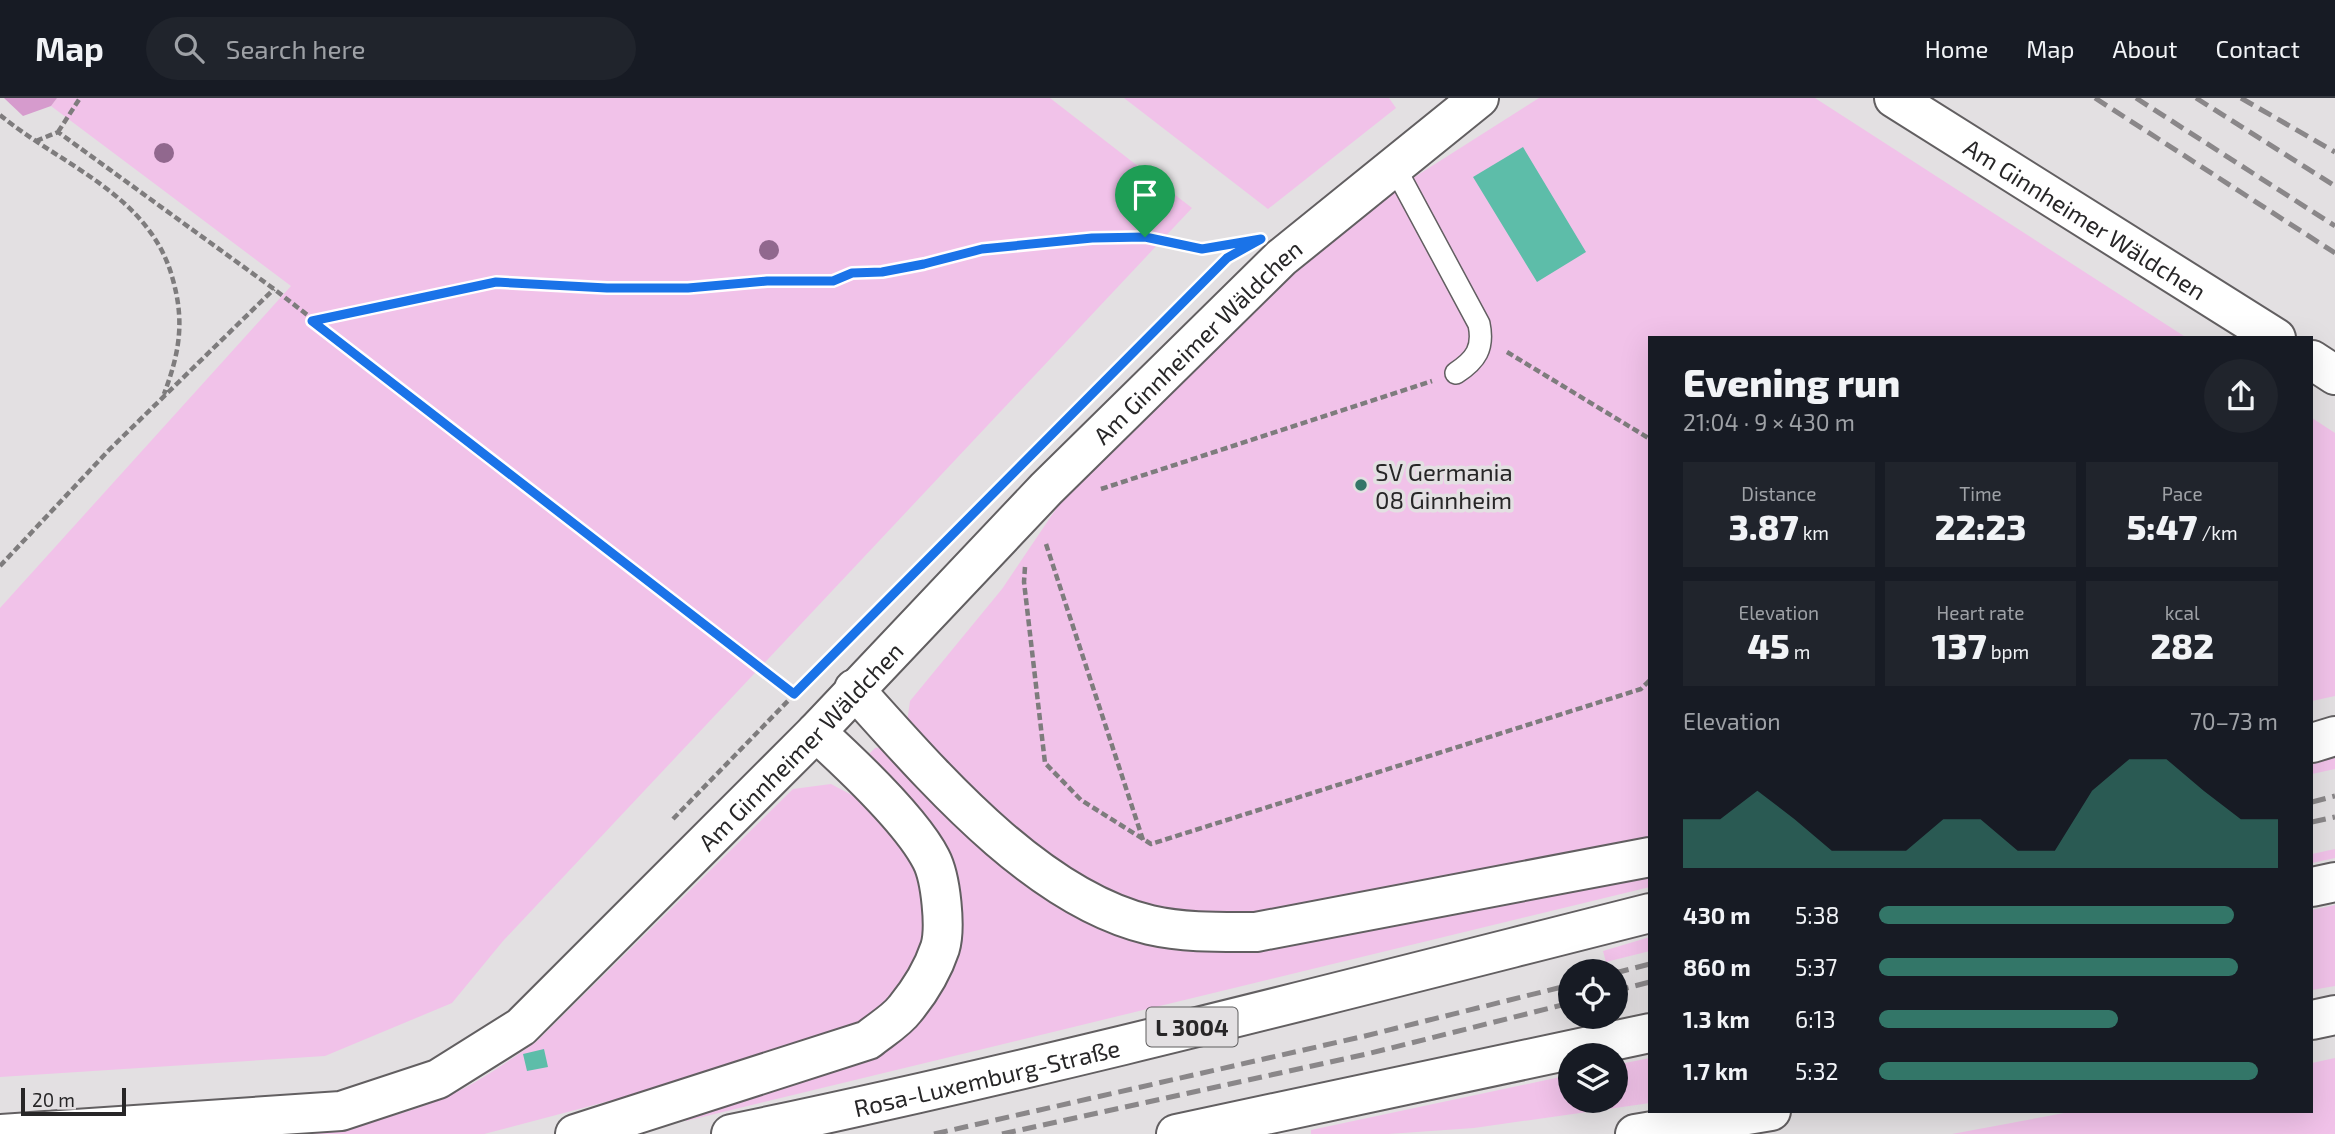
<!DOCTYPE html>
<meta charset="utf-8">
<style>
body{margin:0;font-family:"Exo 2",sans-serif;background:#20242c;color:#f1f3f6;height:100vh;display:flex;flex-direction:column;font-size:26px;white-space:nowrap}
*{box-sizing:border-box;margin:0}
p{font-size:23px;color:#9ea1a6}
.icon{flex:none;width:38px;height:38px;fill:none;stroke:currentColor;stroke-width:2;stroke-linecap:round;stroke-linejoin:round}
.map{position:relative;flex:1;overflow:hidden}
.sheet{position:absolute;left:1648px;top:238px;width:665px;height:777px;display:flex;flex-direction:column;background:#171b24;border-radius:0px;box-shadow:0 7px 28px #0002}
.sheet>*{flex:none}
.fabs{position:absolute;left:1558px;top:861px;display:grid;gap:14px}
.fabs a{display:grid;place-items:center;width:70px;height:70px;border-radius:50%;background:#171b24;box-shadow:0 7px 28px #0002;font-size:35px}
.scale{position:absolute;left:21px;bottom:18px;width:105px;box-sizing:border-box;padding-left:7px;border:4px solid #272627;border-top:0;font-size:19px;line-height:24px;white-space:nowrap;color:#272627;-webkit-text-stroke:5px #e3e0e2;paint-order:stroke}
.pin{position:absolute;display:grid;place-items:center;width:60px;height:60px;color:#fff;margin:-72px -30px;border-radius:50% 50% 50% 0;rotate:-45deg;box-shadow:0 0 7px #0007}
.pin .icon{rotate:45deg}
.round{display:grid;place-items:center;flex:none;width:74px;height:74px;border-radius:37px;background:#20242c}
.overview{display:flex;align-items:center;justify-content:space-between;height:119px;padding:0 35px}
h1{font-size:38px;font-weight:800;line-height:52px}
.figures{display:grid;grid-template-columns:repeat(3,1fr);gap:10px;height:119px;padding:7px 35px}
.figures div{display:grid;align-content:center;border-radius:0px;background:#20242c;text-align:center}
.figures b{font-size:35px;font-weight:800}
.figures small{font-size:19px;font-weight:400}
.figures p{font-size:19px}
.chart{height:196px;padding:14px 35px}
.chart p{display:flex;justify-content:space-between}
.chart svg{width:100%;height:126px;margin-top:7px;fill:#337668;opacity:.7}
ul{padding:0 35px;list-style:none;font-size:23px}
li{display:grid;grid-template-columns:112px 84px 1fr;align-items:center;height:52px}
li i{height:18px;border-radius:9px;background:#337668}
header{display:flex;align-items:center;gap:42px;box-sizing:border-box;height:98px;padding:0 35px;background:#171b24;border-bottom:2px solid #363941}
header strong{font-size:33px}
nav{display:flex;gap:38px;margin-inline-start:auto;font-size:24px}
.search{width:490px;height:63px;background:#20242c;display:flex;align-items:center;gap:18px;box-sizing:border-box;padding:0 24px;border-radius:38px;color:#9ea1a6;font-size:26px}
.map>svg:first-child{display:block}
.green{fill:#f1c2e9}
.forest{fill:#d69bcd}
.building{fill:#5dbda9}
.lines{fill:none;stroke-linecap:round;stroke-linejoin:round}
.lane-casing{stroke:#625f61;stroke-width:24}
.street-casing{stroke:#625f61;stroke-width:42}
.highway-casing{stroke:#625f61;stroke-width:42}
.path{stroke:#7e7c7d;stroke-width:4.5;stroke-dasharray:7 3.5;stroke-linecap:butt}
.lane{stroke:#fff;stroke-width:21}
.street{stroke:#fff;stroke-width:38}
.highway{stroke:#fff;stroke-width:38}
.rail{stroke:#8a8789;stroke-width:5;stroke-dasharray:14 7;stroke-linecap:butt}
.tree{fill:#91688e}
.route-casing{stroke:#fff;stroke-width:14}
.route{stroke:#1a73e8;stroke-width:9}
.poi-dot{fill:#337668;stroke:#e3e0e2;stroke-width:2.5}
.labels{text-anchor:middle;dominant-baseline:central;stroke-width:7;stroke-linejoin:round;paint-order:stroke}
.shield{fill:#e3e0e2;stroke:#5f5e5f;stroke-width:2}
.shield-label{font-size:23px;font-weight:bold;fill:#272627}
.street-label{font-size:24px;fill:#272627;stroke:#e3e0e2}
.poi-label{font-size:24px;fill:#272627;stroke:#e3e0e2;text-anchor:start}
</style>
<header>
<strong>Map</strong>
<div class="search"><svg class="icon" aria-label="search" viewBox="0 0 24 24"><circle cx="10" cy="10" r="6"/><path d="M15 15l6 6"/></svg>Search here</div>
<nav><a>Home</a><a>Map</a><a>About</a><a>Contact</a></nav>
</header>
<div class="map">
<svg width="2335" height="1036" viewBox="0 0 2335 1036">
<rect width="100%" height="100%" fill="#e3e0e2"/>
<!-- green -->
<path class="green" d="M57,0H1050L1192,110L503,843L452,905L325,958L0,979V510L291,188L51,8Z
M1124,0H1389L1396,10L1268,111Z
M1539,0H1815L2187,240H1650V745L1256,819L1197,820L1105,797L1025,743L907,624L910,603L1002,491L1068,393L1258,202L1391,94Z
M2312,320L2335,335V598L2312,603Z
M885,649L1145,837L1650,773V789L686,1023L682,1013L821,974L952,853L871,666L869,656L875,650Z
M2335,659V671L2312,676V664Z
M831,686L865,704L919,767L927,804L923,844L909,877L891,905L864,928L715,975L484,1036H285C340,1031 397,1021 448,998C479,984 507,964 536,944L793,691Z
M2335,751V760L2312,765V756Z
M2335,807V888L2312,892V812Z
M1650,839V853L1606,864L1603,853Z
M1650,960V1005L1474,1030L1388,1036H1311V1032L1570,977V1003H1615V967Z
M2335,960V1036H1952L2075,1013H2312V965Z"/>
<!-- forest -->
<path class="forest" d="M4,0H57L51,8L23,18Z"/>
<!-- building -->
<path class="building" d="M1523,49L1586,154L1537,184L1473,79Z
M544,951L548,969L527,973L523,956Z"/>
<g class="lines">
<defs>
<path id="lane" d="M1394,68L1479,226C1484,250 1476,262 1456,275"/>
<g id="street">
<path id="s1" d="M1894,0L2276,240"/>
<path d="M2312,262L2335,277"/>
<path id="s2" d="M0,1036L341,1013L438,981L521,929L816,634L1046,391L1281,160L1479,0"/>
</g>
<g id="highway">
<path d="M854,591C931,676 1035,800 1150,827C1185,835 1221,834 1256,834L1650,759"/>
<path d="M2312,645L2335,638"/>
<path d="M2312,789L2335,784"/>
<path d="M2312,922L2335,917"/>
<path d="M575,1036L868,942C880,932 896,923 905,911C919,894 933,871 940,850C946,830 941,780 931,761C911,722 849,664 816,634"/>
<path id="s3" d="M731,1036C1040,972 1345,892 1650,815"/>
<path d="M1176,1036L1650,935"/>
<path d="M1635,1036L1771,1013"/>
</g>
</defs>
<!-- lane casing -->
<use href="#lane" class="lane-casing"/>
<!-- street casing -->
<use href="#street" class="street-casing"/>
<!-- highway casing -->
<use href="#highway" class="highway-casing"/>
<!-- path -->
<path class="path" d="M0,17C62,68 151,97 173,182C185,225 179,256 164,296
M58,34L80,0
M36,43L58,34L274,191L794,596
M312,223L496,184L607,190H688L767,183H833L852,175L882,174L924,166L982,151L1092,140L1145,139L1202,151L1243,144
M1507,254L1650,341
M1101,391L1432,283
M1046,446L1143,742
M0,468L109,352L274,191
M1025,469L1024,484L1045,665L1081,702L1151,746L1641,591L1650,582
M673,721L855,534"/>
<!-- lane -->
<use href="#lane" class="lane"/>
<!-- street -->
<use href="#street" class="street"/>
<!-- highway -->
<use href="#highway" class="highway"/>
<!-- rail -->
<path class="rail" d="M2095,0L2335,155
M2136,0L2335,128
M2196,0L2335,88
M2241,0L2335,54
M2312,704L2335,698
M2312,724L2335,719
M1615,875L1650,866
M1615,893L1650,884
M934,1036L1365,938L1570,887
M1002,1036L1371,955L1570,905"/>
</g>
<!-- trees -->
<g class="tree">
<circle cx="164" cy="55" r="10"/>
<circle cx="769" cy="152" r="10"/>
</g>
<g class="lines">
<defs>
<path id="route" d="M1145,139L1202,151L1261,141L1227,160L794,596L312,223L496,184L607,190H688L767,183H833L852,175L882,174L924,166L982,151L1092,140Z"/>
</defs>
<!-- route casing -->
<use href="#route" class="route-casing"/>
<!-- route -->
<use href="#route" class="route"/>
</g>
<!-- markers -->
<circle class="poi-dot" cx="1361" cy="387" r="7"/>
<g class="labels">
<!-- shield labels -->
<rect class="shield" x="1146.5" y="909.5" width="91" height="39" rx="5"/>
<g class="shield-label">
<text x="1192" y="929">L 3004</text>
</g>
<!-- street labels -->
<g class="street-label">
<text stroke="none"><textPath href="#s1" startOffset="226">Am Ginnheimer Wäldchen</textPath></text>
<text stroke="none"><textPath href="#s2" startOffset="1505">Am Ginnheimer Wäldchen</textPath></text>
<text stroke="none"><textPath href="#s2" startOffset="938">Am Ginnheimer Wäldchen</textPath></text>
<text stroke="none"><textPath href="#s3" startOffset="262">Rosa-Luxemburg-Straße</textPath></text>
</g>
<!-- poi labels -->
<g class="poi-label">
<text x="1375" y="373">SV Germania<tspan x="1375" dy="28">08 Ginnheim</tspan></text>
</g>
</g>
</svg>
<div class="fabs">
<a><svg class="icon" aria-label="locate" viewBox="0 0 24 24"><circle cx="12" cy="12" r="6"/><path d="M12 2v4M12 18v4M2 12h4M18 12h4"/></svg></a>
<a><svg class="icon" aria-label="layers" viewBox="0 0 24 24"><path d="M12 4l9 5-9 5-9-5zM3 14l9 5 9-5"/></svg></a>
</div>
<div class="scale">20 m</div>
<div class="pin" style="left:1145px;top:139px;background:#1e9e55"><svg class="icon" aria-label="arrive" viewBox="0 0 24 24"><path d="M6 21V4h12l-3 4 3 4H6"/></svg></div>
<section class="sheet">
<div class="overview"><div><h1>Evening run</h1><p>21:04 · 9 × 430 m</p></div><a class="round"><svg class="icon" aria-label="share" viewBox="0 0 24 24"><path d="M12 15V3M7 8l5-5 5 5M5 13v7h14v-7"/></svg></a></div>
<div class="figures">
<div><p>Distance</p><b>3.87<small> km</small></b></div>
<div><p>Time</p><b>22:23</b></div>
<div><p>Pace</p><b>5:47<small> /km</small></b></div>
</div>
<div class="figures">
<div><p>Elevation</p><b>45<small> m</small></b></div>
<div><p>Heart rate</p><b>137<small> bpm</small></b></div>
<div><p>kcal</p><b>282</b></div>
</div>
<div class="chart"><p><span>Elevation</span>70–73 m</p>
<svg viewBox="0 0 160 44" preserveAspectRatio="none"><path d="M0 44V27L10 27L20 17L30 27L40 38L50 38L60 38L70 27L80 27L90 38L100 38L110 17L120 6L130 6L140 17L150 27L160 27V44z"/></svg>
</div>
<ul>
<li><b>430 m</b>5:38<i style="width:89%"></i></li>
<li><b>860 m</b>5:37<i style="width:90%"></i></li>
<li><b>1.3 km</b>6:13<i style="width:60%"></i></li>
<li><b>1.7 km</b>5:32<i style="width:95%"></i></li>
</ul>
</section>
</div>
